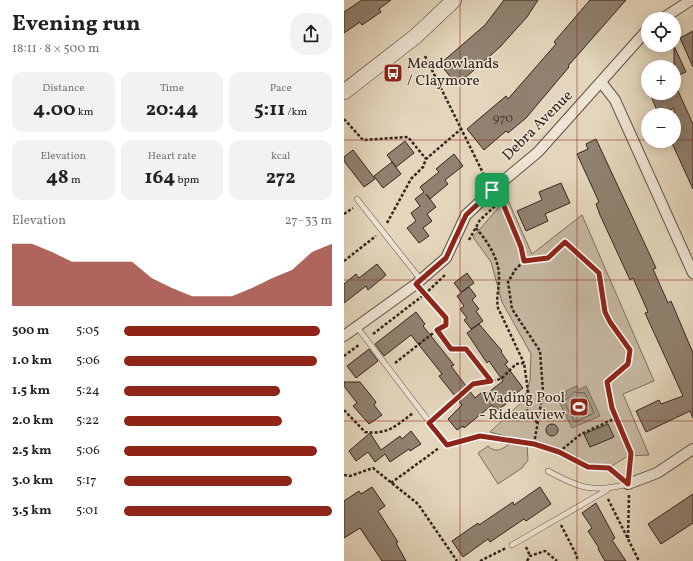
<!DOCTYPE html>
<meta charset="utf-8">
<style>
body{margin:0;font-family:Vollkorn,serif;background:#f2f2f2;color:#222;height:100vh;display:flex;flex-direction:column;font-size:15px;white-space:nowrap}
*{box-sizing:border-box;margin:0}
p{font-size:13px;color:#767676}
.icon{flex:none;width:22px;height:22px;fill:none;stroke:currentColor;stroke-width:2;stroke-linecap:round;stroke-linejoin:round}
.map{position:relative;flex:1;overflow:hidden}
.details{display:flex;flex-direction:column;background:#fff;width:344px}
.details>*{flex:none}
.tools{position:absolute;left:297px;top:12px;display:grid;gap:8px}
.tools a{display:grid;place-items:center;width:40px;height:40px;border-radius:50%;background:#fff;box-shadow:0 2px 10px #0003;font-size:20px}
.pin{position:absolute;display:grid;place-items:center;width:34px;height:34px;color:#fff;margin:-17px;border-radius:8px;box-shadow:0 2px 6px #0006}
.round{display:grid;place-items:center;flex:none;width:42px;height:42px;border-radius:16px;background:#f2f2f2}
.summary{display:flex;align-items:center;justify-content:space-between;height:68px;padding:0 12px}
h1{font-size:22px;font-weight:700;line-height:30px}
.figures{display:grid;grid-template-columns:repeat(3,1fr);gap:6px;height:68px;padding:4px 12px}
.figures div{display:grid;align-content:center;border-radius:10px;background:#f2f2f2;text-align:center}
.figures b{font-size:20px;font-weight:700}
.figures small{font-size:11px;font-weight:400}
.figures p{font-size:11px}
.chart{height:112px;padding:8px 12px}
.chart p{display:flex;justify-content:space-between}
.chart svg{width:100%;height:72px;margin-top:4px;fill:#8f2418;opacity:.7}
ul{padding:0 12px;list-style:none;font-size:13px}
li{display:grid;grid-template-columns:64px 48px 1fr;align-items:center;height:30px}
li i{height:10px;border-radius:5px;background:#8f2418}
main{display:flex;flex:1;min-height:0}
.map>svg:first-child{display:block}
.green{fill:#c6b8a1;stroke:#7d6e5f}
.water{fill:#a89a86;stroke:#7a6b5c}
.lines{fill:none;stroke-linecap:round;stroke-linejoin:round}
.shore{stroke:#6e6052;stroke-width:1}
.building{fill:#908170;stroke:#34251d}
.service-casing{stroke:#605145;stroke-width:6}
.minor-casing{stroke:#605145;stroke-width:12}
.secondary-casing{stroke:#34251d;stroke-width:16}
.path{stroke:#34251d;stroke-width:2.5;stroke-dasharray:3 2;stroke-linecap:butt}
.service{stroke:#ede4d3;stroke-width:5}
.minor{stroke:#ede4d3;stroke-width:10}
.secondary{stroke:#ede4d3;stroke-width:15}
.route-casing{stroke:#fff;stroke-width:8}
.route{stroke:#8f2418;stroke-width:5}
.grid{fill:none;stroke:#8f2418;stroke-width:1;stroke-opacity:0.55}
.labels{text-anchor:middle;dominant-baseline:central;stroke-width:3;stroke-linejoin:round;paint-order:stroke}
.number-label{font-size:13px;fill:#4b3c32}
.poi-label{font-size:15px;fill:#34251d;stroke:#ede4d3;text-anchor:start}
.street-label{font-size:15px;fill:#34251d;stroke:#ede4d3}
</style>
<main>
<section class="details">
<div class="summary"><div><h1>Evening run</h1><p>18:11 · 8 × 500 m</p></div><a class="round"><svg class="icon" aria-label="share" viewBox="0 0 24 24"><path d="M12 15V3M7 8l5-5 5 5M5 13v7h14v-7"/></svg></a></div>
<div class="figures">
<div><p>Distance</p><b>4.00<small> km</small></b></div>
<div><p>Time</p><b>20:44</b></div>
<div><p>Pace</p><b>5:11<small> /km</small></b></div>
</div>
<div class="figures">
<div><p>Elevation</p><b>48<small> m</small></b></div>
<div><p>Heart rate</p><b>164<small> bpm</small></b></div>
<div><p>kcal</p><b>272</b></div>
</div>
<div class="chart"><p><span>Elevation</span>27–33 m</p>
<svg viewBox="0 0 160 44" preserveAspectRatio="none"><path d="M0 44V6L10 6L20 11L30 17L40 17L50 17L60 17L70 27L80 33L90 38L100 38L110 38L120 33L130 27L140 22L150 11L160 6V44z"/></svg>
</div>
<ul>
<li><b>500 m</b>5:05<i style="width:94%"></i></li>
<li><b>1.0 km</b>5:06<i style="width:93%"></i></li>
<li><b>1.5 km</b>5:24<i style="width:75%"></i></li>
<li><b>2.0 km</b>5:22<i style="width:76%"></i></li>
<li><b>2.5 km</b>5:06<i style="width:93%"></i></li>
<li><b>3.0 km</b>5:17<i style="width:81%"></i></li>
<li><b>3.5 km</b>5:01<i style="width:100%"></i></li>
</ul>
</section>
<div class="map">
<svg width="349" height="561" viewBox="0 0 349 561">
<rect width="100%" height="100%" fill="#e4d6bc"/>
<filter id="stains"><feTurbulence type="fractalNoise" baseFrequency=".005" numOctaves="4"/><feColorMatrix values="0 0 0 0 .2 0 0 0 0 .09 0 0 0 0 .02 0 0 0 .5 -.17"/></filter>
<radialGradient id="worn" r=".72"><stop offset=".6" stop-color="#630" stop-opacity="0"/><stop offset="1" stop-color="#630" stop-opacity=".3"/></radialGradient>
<!-- green -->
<path class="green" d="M163,198L188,254L238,215L310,381L279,394L305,455L284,456L263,469L245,465L213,450L146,432L180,400L186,380L187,354L158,302L147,262L129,237Z
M165,444H183L184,460L178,468L154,484L134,453L144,446C151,453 158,450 165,444Z"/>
<!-- water -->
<path class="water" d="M233,386L234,390L242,386L256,416L228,428L214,399L223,395L222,391Z"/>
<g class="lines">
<!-- shore -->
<path class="shore" d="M230,392L241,393L250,413L231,422L220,402Z
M227 407a8 8 0 1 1 16 0a8 8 0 1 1-16 0Z"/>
</g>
<!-- building -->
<path class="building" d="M18,0H47L35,9L37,12L18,25L16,22L0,33V12Z
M160,0H194L183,17L156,47L113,85L96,64L141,25Z
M246,0H282L224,66L225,67L182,118L164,133L162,131L140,150L123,129L162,96L164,99L212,44L210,42Z
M349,31V67L336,38Z
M330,46L342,72L330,77Z
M330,82L349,124V189L327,141H330V108L315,115L307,96L314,93H330Z
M252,139L312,268L309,269L324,303L327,301L349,353V418L346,411L302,432L292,411L315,400L317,404L339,396L301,313L304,312L289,278L286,280L256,215L252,204L255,202L233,154L244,149L242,144Z
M61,141L70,153L52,167L43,155Z
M9,150L31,179L20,187L0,161V157Z
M110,154L119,166L101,180L104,184L86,199L82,194L92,207L83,214L88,221L79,228L85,236L75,243L63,228L72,221L67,213L76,206L71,199L80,192L76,187L95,172L92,169Z
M48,162L57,174L39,188L30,176Z
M217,183L226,203L201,214L204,221L182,231L173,211L198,200L195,192Z
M33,264L42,275L24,290L22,286L0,303V284L12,274L15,278Z
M123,273L130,283L117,292L110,283Z
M125,287L132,296L128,300L135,309L132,311L139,321L127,329L120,320L123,318L116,309L120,306L113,296Z
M72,312L81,324L79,326L110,365L107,366L131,398L138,392L141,395L159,381L145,361L143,363L123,333L135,324L158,351L157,352L164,362L161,364L179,388L161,402L162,404L152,411L148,405L120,428L119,426L113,430L104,419L118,405L95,376L98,374L67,335L40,356L31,344Z
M25,349L34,361L12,378L3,366Z
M0,382H16L32,402L30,405L38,415L25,424L9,406L13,403L0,386Z
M202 430a6 6 0 1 1 12 0a6 6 0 1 1-12 0Z
M264,424L270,437L246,447L240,434Z
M67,431L77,444L66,451L65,449L46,462L41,454L31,462L24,452L12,461L5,451L26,433L37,450L56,436L58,439Z
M28,487L41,506L34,511L54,542L52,543L62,561H38L16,528L0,538V501L15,491L17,494Z
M196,487L207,504L182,521L180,519L146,542L144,539L119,557L108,541L134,523L135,525L169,502L170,505Z
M349,494V523L317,544L304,524Z
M252,503L271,538L268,540L282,561H261L254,549L255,548L244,531L248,528L238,513Z"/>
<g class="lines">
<defs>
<path id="service" d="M13,199L77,280
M13,327L103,445
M204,471C235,488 249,493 284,484
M168,545L263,490"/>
<path id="minor" d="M318,19L347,0
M257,82L271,100L349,273
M0,336L72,284L102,258L122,215L152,187L194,152L304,29
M284,484L313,473L349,449"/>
<path id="secondary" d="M0,92L72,36L110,0"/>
</defs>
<!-- service casing -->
<use href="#service" class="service-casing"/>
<!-- minor casing -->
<use href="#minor" class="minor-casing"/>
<!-- secondary casing -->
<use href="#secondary" class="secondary-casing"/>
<!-- path -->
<path class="path" d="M81,56L143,181
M0,119L19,140L64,137L82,159
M156,198L177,247L180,261
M0,214L9,208
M43,223L67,179L79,167L82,159L117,129
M132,228C144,242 156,260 155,279C155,289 152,297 154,308L180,363
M125,240L136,220L151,206
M0,261L32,236
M81,294L103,318L102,325L93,330
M29,334L81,294L101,275
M0,356L16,344
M51,363L93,330L107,349H122L147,381
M0,410L21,432C43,435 52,426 69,413
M91,417L129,384L157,379L172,364L180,363L185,398L183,414L194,423
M111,443L136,436L190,444L215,452L244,467L265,468L276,478
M190,444L199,392L196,351L168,309L164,282L171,270L180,261L204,258L221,242L255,273L261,312L265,322L286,350L284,364L263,382L268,408L272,418
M215,452L237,434L272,418L287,453L285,472
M0,475L6,476L29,468L74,504L113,561
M47,483L95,448
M264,499L295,561
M217,525L233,556V561
M284,538L285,495
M182,547L186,556
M136,561L162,548
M183,561L186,556L201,551L213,561"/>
<!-- service -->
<use href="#service" class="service"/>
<!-- minor -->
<use href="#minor" class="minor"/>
<!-- secondary -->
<use href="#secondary" class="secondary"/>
</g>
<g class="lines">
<defs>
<path id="route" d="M152,187L177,247L180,261L204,258L221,242L255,273L261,312L266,322L286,350L284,364L263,382L268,408L287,453L284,484L265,468L244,467L215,452L190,444L136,436L103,445L85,423L129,384L147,381L122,349H107L93,330L102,325V318L72,284L102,258L122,215Z"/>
</defs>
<!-- route casing -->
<use href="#route" class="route-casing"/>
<!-- route -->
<use href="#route" class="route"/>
</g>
<!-- grid -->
<path class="grid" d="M116,0V561M233,0V561M0,140H304M330,140H349M0,280H349M0,421H349"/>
<!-- icons -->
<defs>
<symbol id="bus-square" viewBox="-11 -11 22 22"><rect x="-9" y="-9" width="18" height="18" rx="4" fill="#8f2418" stroke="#ede4d3"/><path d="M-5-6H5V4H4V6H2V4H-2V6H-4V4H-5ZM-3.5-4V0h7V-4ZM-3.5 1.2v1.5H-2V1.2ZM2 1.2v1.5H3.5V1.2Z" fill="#fff"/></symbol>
<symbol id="stadium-square" viewBox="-11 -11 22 22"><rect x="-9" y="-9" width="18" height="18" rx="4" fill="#8f2418" stroke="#ede4d3"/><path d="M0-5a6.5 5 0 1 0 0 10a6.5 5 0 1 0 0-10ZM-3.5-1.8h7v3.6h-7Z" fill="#fff"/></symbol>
</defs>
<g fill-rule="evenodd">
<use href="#bus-square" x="38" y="62" width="22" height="22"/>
<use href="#stadium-square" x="224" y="396" width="22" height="22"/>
</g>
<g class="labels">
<!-- number labels -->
<g class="number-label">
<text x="159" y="119">970</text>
</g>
<!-- poi labels -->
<g class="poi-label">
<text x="63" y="64">Meadowlands<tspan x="63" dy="17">/ Claymore</tspan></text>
<text x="221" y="398" text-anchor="end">Wading Pool<tspan x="221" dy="17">- Rideauview</tspan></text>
</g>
<!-- street labels -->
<g class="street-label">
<text transform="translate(194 126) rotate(-45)">Debra Avenue</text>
</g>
</g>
<rect width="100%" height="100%" filter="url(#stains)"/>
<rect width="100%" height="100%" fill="url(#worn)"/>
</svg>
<div class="tools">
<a><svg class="icon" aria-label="locate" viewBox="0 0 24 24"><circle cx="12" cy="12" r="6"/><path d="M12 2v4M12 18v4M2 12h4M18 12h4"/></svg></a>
<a>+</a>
<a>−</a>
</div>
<div class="pin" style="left:148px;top:190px;background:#1e9e55"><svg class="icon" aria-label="arrive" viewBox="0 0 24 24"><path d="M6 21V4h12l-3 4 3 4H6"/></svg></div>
</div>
</main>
